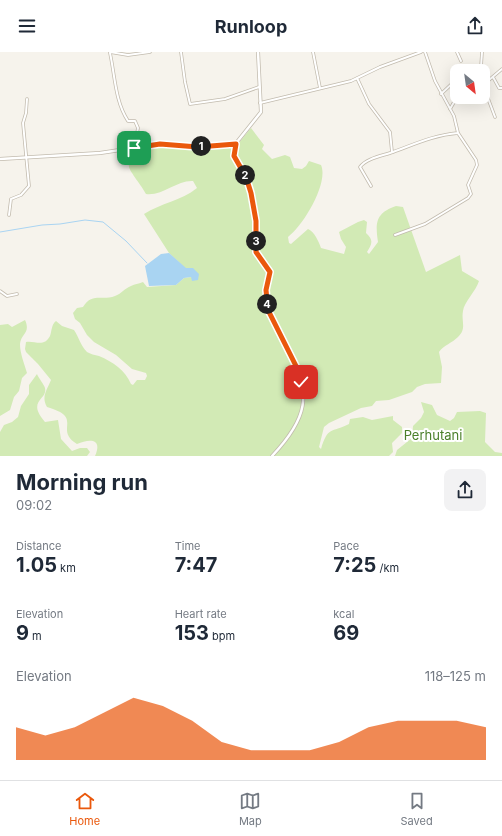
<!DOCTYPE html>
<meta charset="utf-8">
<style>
body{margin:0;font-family:Inter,sans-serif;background:#f2f2f3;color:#1f2937;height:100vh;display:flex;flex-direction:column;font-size:15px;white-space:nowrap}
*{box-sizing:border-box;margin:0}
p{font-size:13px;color:#747a83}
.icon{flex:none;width:22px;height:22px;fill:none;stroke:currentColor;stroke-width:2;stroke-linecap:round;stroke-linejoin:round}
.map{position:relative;height:404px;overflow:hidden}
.side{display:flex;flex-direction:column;background:#fff;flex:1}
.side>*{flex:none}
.needle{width:26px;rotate:151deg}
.buttons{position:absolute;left:450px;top:12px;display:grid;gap:8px}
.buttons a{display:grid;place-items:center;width:40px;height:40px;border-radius:8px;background:#fff;box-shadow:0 4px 16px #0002;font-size:20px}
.pin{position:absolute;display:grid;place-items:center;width:34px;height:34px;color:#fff;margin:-17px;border-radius:8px;box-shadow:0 2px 6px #0006}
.km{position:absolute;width:20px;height:20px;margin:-10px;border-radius:50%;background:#222;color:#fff;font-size:11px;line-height:20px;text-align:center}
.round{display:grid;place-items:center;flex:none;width:42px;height:42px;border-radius:8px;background:#f2f2f3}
.overview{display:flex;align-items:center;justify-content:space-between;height:68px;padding:0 16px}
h1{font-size:22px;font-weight:700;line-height:30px}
.metrics{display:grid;grid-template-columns:repeat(3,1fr);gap:6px;height:68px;padding:4px 16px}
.metrics div{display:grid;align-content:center}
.metrics b{font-size:20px;font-weight:700}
.metrics small{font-size:11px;font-weight:400}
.metrics p{font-size:11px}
.chart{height:112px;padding:8px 16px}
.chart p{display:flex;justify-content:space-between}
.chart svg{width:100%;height:72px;margin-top:4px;fill:#ea580c;opacity:.7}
header{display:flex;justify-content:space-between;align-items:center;height:52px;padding:0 16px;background:#fff;font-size:18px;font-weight:700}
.tab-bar{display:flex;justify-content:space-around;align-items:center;height:56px;border-top:1px solid #e0e1e3;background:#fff;font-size:11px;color:#747a83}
.tab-bar a{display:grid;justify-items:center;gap:2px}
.tab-bar .current{color:#ea580c}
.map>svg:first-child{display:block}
.green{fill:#d2eab5}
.water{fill:#a9d4f2}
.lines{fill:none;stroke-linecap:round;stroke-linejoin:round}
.stream{stroke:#a9d4f2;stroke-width:1}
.minor-casing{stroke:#c2bbae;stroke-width:3.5}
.tertiary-casing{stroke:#c2bbae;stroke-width:4}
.minor{stroke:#fff;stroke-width:2}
.tertiary{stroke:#fff;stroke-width:2.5}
.route-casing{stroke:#fff;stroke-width:8}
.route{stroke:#ea580c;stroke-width:5}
.labels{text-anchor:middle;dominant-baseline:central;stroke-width:4;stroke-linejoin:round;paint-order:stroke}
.park-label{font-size:13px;fill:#4a7f2a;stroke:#fff}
</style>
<header><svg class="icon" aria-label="menu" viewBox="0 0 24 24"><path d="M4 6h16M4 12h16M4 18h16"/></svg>Runloop<svg class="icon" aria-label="share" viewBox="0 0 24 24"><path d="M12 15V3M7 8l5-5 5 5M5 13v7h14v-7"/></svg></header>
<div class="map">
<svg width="502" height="404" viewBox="0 0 502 404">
<rect width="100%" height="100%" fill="#f6f3ec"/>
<!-- green -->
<path class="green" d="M251,76L264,93L262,97L272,107L285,103L290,105L294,116L302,117L306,114L309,109L321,113C329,131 303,174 288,185L289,191L291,192L308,177C314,179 319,190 321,196L344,202L346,195L341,187L339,180L358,170L364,168L367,170L366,181C374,188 372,192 367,200L369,202L378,190C375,170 376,161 396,154L403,155L426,220L460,203L462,219L479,229C476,239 464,250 463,259C461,269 467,277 458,285C452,291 444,293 439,300L442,315L441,331L425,332L417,335L412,340L389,348L376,349L372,354L361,356L329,371L324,375L319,395L321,397C328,374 331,381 349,372L350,367L363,365L372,368L393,364V368L402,375V381L392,391L393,400L389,404H95C103,386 89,387 77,392C53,377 85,366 47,355C41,345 47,338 51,328L38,312L26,300L25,297L26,290C34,288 44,296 50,284C52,279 51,273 56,269L62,274L74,278C79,285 80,293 87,300C90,302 95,303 99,304C113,310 125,318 131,332L133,333L137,328H145L147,324L146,321L132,317L116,303L94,290L87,283L80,271L75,267L73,261L77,256L83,255C92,240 102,249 115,244C121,242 125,236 131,234C135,232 138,232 143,230L147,235L176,233L184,226L191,225L198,228L169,201L144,162C161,151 181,149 197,136L193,129C177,128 163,144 146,142C142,134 130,120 129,115C128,109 129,103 130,98L157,93L186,96L231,95L237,93Z
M25,268C31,281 21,281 20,292C20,301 24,311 27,321L22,326L19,339L14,345L10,358L0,364V273L8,272L12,275Z
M37,322C38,325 45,334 45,336C48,348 26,348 45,370L58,368L61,387L72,399L80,396H87L90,400L87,404H0V380L4,373L12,370L18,365L21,354L29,342V333Z
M421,350L432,353L437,363L450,369L454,366L457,360L480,359L486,361L485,390L495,400L502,401V404H395L397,398L412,386L413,374L421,366L424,360Z"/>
<!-- water -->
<path class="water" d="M169,201L186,216H193L199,222L198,228L192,229L191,225L184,226L176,233L149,234L145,214L161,202Z"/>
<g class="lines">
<!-- stream -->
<path class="stream" d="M0,180L42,173L60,172L85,168L103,170L126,189L147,211"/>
<defs>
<path id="minor" d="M110,0L128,3L150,0
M181,0L185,30L190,52L225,47L259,35
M313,0L320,36
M457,0L461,9
M110,1C115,24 115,49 128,69H135L138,76L134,96
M478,19L481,15L482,0
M493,25L499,36H502
M357,26L369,52L390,80L392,100
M487,30L486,41L495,65
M483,31L489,28L502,17
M441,42L457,27
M260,51L351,29L380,15L421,0
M450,57L457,45
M371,134L360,115C367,106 382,104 393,100C415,92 434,83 458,81
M9,163L11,147L21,143L29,134L23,71L26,61L27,47
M395,183L425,172L468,146L471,142L468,133L477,113L476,108L458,81L454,64L435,29L425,0
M0,239L7,244L17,242"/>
<path id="tertiary" d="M258,0L261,60L237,90L234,101L246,125L251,141L256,169V200L270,220C270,225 268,230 267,235C266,242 266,252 268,259C272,272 281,286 288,297C313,343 307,367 272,404
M0,107L100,101L160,92L198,95L235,92"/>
</defs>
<!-- minor casing -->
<use href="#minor" class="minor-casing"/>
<!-- tertiary casing -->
<use href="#tertiary" class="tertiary-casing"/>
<!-- minor -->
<use href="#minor" class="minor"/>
<!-- tertiary -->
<use href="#tertiary" class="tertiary"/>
</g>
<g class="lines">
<defs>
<path id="route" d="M134,96L160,92L198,95L236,92L234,104L246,125L251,141L256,169V200L270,220L266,238L268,258L296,314L301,330"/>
</defs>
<!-- route casing -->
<use href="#route" class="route-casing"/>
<!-- route -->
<use href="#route" class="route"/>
</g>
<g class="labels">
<!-- park labels -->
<g class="park-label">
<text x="433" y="383">Perhutani</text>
</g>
</g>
</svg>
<div class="buttons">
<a><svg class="needle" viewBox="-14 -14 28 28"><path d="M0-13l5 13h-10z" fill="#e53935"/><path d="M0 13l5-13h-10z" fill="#747a83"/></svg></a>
</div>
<div class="pin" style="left:134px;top:96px;background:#1e9e55"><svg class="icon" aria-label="arrive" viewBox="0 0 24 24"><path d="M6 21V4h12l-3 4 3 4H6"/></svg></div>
<div class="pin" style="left:301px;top:330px;background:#d93025"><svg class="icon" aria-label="check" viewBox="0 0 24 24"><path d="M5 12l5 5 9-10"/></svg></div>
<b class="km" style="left:201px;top:94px">1</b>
<b class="km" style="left:245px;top:123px">2</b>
<b class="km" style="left:256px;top:189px">3</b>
<b class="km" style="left:267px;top:252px">4</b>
</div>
<section class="side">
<div class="overview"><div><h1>Morning run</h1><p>09:02</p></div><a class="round"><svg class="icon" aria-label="share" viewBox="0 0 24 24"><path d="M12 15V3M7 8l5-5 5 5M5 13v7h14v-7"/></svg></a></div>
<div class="metrics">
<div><p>Distance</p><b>1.05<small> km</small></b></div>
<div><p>Time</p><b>7:47</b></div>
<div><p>Pace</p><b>7:25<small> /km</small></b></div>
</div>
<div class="metrics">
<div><p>Elevation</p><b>9<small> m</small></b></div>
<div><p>Heart rate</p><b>153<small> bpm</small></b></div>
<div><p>kcal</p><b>69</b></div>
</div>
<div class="chart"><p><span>Elevation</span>118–125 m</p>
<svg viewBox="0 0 160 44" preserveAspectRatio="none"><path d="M0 44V24L10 29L20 24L30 15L40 6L50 11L60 20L70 33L80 38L90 38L100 38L110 33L120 24L130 20L140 20L150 20L160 24V44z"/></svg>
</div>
</section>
<nav class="tab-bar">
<a class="current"><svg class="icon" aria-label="home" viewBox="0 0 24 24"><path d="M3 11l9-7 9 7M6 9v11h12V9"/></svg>Home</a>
<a><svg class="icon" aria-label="map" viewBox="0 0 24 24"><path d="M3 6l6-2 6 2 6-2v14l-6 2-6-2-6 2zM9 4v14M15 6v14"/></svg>Map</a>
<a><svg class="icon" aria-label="saved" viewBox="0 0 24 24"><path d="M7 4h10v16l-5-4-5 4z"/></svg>Saved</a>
</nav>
